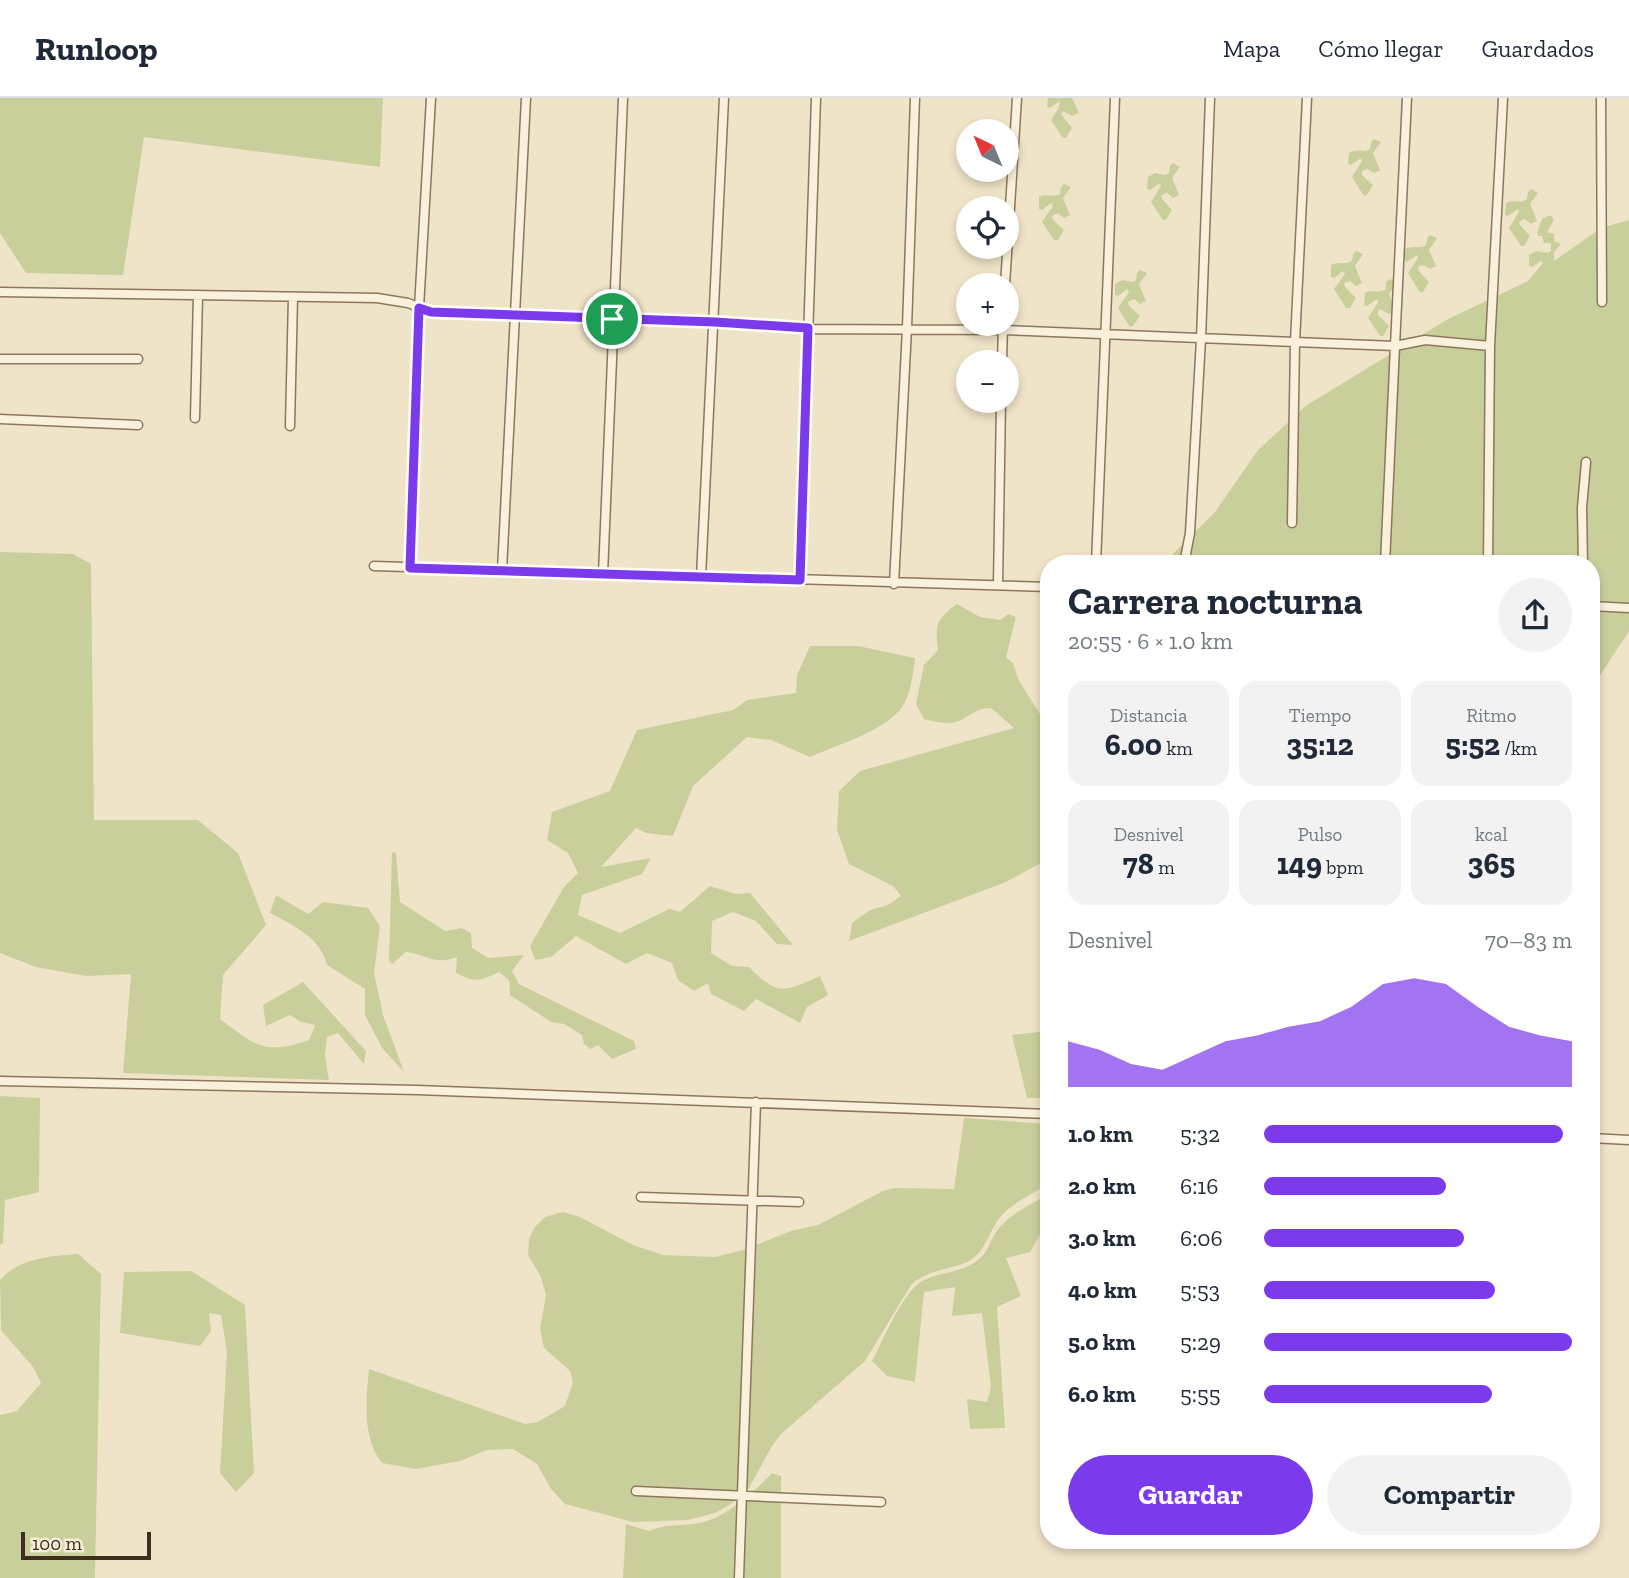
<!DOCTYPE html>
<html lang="es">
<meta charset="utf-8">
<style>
body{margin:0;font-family:"Zilla Slab",serif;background:#f2f2f3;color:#1f2937;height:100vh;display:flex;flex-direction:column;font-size:26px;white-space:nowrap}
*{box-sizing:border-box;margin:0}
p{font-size:23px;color:#747a83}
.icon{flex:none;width:38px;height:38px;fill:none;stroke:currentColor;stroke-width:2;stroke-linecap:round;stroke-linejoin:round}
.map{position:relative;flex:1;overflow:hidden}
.side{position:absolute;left:1040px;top:457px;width:560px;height:994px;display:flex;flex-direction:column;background:#fff;border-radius:28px;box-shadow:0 4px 10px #0003}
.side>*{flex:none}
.needle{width:46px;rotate:317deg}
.fabs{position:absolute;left:956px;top:21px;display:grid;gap:14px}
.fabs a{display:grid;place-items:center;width:63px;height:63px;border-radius:50%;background:#fff;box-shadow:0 4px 10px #0003;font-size:35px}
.scale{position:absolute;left:21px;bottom:18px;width:130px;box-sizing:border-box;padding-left:7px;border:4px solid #3d2e20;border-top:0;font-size:19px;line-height:24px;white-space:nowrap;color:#3d2e20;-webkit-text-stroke:5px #f7eed8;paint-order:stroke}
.pin{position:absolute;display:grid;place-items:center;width:60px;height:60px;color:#fff;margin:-30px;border:4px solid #fff;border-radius:50%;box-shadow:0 2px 7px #0007}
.round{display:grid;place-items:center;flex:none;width:74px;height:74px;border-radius:37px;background:#f2f2f3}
.head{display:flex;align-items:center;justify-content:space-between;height:119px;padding:0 28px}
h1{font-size:38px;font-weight:800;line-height:52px}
.stats{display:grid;grid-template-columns:repeat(3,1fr);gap:10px;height:119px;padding:7px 28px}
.stats div{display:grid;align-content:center;border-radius:18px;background:#f2f2f3;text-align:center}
.stats b{font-size:30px;font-weight:800}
.stats small{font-size:19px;font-weight:400}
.stats p{font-size:19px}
.chart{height:196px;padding:14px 28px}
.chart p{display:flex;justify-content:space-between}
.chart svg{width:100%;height:126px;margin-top:7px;fill:#7c3aed;opacity:.7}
.cta{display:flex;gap:14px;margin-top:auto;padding:14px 28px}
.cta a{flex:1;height:80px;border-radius:42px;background:#7c3aed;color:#fff;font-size:28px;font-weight:800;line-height:80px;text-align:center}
.cta a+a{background:#f2f2f3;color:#1f2937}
ul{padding:0 28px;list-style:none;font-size:23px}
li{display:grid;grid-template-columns:112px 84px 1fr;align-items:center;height:52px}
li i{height:18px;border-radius:9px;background:#7c3aed}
header{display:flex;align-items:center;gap:42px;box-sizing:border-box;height:98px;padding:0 35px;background:#fff;border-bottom:2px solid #e0e1e3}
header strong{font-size:33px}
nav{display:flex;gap:38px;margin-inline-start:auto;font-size:24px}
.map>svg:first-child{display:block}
.green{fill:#c9cf9b}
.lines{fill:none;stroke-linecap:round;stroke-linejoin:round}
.street-casing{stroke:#8d765c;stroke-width:11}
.street{stroke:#faf1dc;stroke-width:8}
.route-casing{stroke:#fff;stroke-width:14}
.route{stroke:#7c3aed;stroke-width:9}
</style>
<header>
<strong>Runloop</strong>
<nav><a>Mapa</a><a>Cómo llegar</a><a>Guardados</a></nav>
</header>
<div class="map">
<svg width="1629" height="1480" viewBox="0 0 1629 1480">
<rect width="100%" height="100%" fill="#f0e4c8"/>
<!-- green -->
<path class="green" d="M0,0H383L380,69L144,39L123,177L26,175L0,135Z
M1048,0H1072L1079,15L1072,18L1063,13L1061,16L1072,30L1066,40H1063L1051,22L1059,9L1060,3L1050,10L1047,9Z
M1374,41L1381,44L1373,55L1380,72L1374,75L1367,71L1362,73V77L1373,87L1367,97L1364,98L1352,79L1362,63L1361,60L1351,67L1348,66L1349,55C1357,50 1363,55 1370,51L1371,44Z
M1173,65L1180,69L1172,80L1179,97L1173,100L1167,95L1161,97L1162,101L1172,112L1166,122H1163L1151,104L1161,88L1160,85L1150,92L1147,91L1148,79L1155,75L1166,77L1169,75L1170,68Z
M1064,86L1071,89L1063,100L1070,117L1064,120L1058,115L1052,118L1053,122L1064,132L1058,142H1054L1042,124L1053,108L1051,105L1042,112L1039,111V99C1047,95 1053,100 1060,96L1061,89Z
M1531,91L1538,95L1530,106L1537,123L1531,126L1524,121L1519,124L1520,127L1530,138L1524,148H1521L1509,130L1519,114L1518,111L1508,118L1505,117L1506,105C1514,101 1520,106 1527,101L1528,94Z
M1548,118H1552L1554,122L1547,134L1554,136V143L1561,146L1554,154V163L1601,130L1629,122V533L1591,591V466H1163L1215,414L1258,352L1307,307L1448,221L1528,183L1543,165L1541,163L1532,169L1529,168V157L1536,153L1547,155L1551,153V145H1544L1542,138H1538L1537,135L1542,121Z
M1430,137L1437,140L1429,152L1436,168L1430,171L1424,167L1418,169L1419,173L1429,184L1423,194H1420L1408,175L1418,160L1417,157L1407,164L1404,162L1405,151C1413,147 1419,151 1426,147L1427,140Z
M1356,153L1363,156L1355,168L1362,185L1356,188L1350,183L1344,185L1345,189L1356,200L1350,210H1346L1334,191L1345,176L1343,173L1334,180L1331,179V167C1339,163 1345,167 1352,163L1353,156Z
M1140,172L1147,175L1139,186L1146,203L1140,206L1134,201L1128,204L1129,208L1140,218L1133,228L1130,229L1118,210L1129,194L1127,191L1118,198L1115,197V186L1122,182L1133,184L1136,182L1137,175Z
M1390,181L1397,185L1389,196L1396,213L1389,216L1380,211L1378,214V217L1389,228L1383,238H1380L1368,220L1378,204L1377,201L1367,208L1364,207L1365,195C1372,191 1379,196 1386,191V184Z
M0,454L73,456L91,466L94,722H198L238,755L266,827L223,877L220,921C255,947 264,958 309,942L315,927L301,924L290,917L266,928L263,907L303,884L366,953L364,966L338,935L327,939L325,958L329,982L123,975L131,876L86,878L36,869L0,855Z
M957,506L980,519L1000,522L1008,516L1016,519L1006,559L1013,565L1018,581L1040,616L1048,614V771L1041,765L1006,784L849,843L852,825L870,812L888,807L901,798L893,788L849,766L837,732L839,693L860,673L1014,630L991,610C974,611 972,617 959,623C948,627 936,624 924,621L916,606L924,567L938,552C935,527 936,521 957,506Z
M810,548H858L915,560C913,576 911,600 899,613C877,636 839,646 810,659L771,642L747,639L693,688L673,738L646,735L636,730L601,769L651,760L642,776L582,797L578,817L620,835L669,811L680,814L710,788L736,796L750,795L793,847L777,846L756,823L733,814L712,823L711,855L732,868L749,869C779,899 783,894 820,878L828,897L807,909L800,925L756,901L744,913L711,896L708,885L694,893L678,882L672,865L647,855L626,866L576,838L551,859L535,862L530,848L564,789L578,775L568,755L547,742L552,714L610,693L637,632L733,612L747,602L796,595L797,577Z
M392,754L396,755L400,804L445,833L462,830L471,835L472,850L488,860L524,857L512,873L519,886L634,943L636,951L612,961L598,947L590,951L584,946L582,937L564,926L551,924L510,897L509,882L499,874C480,883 476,885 456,875L457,859C434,868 427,856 406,854L392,866L389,863Z
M276,797L308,816L323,804L368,810L380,828L374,875L383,917L404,974L382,950L365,917V891L327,867C321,840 293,827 270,815Z
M1048,933V1000H1027L1012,937Z
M0,998L40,1000L39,1094L5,1102L3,1145L0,1147Z
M964,1020L1048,1026V1086C1034,1095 1014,1104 1002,1117C991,1129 987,1148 976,1158C960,1173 931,1168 911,1187L865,1263L781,1336L772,1348L749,1390L731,1406L715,1415L687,1422L633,1424L565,1406L551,1391L537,1366L513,1351L487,1352L460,1363L416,1371L382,1365C362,1340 366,1302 369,1271L525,1326L538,1324L565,1308L573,1284L570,1273L544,1250L540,1231L546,1197L541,1179L528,1157L529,1142L534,1130L545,1119L563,1114L580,1119L633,1147L663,1157L715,1159L746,1151L791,1133L818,1127L883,1093L894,1090L954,1091Z
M1048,1097V1132L1042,1133L1030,1154L1006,1160L1021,1198L997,1209L1005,1330L970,1331L967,1301L987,1304L991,1289L982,1215L952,1218L955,1189L924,1194L915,1284L887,1278L872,1263C883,1243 903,1192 924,1182C942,1173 963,1175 979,1161C987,1155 990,1143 996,1134C1008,1117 1030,1106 1048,1097Z
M78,1156L101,1176L95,1480H0V1317L17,1313L41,1285L33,1269L1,1232L0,1182C19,1160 51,1158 78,1156Z
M191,1173L245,1207L254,1375L236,1394L220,1375L227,1254L221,1217L209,1215L211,1233L200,1248L120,1235L124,1174Z
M772,1375L781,1378V1480H623L626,1426L649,1433C668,1425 680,1429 699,1425C725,1420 754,1394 772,1375Z"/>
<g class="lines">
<defs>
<path id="street" d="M1601,0L1602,204
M1005,187L1017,0
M0,194L377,200L408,205L431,214L715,224L808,231L1003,232L1395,248L1407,0
M0,261H138
M1002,264L1003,226
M195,320L198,197
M0,321L138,327
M290,328L293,199
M1292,425L1295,244L1307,0
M1096,466L1115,0
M1184,466L1190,435L1201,241L1210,0
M1385,466L1395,248L1425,242L1490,248
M1488,466L1490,248L1503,0
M1583,466L1582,410L1586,364
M374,468L502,472L526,0
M410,470L419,210L431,0
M502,472L1048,489
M603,476L623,0
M701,479L724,0
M800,482L816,0
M894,486L907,230L915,0
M998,487L1001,303
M1591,508L1629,510
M0,983L417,992L1048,1016
M1591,1040L1629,1042
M641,1099L799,1104
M636,1393L881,1404
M739,1480L756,1004"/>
</defs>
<!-- street casing -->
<use href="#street" class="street-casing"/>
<!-- street -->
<use href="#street" class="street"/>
</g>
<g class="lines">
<defs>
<path id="route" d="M419,210L431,214L715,224L808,230L800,482L410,470Z"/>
</defs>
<!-- route casing -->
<use href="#route" class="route-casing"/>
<!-- route -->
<use href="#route" class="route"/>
</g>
</svg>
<div class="fabs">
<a><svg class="needle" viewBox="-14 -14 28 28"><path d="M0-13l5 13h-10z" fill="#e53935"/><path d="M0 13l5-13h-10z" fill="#747a83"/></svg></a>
<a><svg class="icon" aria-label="locate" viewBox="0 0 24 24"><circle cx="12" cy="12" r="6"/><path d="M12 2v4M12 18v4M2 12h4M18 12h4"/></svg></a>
<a>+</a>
<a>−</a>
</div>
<div class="scale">100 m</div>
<div class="pin" style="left:612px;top:221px;background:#1e9e55"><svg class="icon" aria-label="arrive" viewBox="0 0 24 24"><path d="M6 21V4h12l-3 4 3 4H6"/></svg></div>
<section class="side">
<div class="head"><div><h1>Carrera nocturna</h1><p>20:55 · 6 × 1.0 km</p></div><a class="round"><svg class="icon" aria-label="share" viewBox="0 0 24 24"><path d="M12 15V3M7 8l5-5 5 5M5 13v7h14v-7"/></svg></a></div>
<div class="stats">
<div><p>Distancia</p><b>6.00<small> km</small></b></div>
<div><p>Tiempo</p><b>35:12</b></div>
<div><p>Ritmo</p><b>5:52<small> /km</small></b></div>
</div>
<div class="stats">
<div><p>Desnivel</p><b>78<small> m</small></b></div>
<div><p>Pulso</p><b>149<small> bpm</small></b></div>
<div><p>kcal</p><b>365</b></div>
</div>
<div class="chart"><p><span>Desnivel</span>70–83 m</p>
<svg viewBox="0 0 160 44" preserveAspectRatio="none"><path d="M0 44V28L10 31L20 36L30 38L40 33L50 28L60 26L70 23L80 21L90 16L100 8L110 6L120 8L130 16L140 23L150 26L160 28V44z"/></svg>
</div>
<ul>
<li><b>1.0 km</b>5:32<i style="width:97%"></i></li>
<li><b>2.0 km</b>6:16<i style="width:59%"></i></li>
<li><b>3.0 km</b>6:06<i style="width:65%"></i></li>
<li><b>4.0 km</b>5:53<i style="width:75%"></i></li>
<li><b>5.0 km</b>5:29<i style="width:100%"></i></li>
<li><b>6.0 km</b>5:55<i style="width:74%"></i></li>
</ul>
<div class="cta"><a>Guardar</a><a>Compartir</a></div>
</section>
</div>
